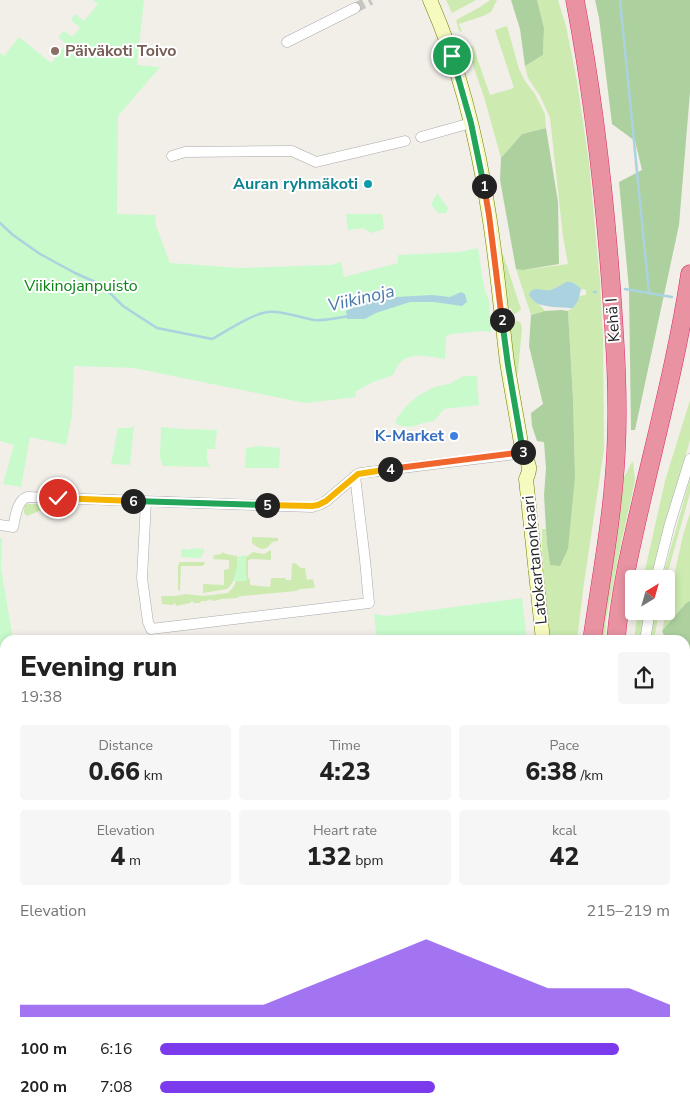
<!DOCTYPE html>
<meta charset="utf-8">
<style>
body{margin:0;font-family:"Nunito Sans",sans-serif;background:#f6f6f6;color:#222;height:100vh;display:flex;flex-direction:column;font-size:19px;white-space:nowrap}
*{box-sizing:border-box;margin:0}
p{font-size:16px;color:#767676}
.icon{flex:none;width:28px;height:28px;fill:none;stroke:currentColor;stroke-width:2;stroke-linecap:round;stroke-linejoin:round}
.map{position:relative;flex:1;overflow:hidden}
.details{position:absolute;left:0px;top:635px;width:690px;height:480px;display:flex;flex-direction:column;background:#fff;border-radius:15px 15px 0 0;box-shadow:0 2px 8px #0003}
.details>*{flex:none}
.needle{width:32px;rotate:37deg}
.fabs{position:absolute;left:625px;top:570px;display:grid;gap:10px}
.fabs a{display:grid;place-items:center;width:50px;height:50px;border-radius:5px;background:#fff;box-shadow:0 2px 8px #0003;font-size:25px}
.pin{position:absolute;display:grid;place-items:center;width:42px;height:42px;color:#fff;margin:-21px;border:2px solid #fff;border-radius:50%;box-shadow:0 1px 5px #0007}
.km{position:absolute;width:25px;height:25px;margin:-12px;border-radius:50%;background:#222;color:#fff;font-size:14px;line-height:25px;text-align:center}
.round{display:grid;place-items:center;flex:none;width:52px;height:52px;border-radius:5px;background:#f6f6f6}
.summary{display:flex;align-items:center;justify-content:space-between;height:85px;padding:0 20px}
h1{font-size:28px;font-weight:800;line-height:38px}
.figures{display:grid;grid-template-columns:repeat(3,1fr);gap:8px;height:85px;padding:5px 20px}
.figures div{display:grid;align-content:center;border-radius:5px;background:#f6f6f6;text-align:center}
.figures b{font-size:25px;font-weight:800}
.figures small{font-size:14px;font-weight:400}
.figures p{font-size:14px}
.chart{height:140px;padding:10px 20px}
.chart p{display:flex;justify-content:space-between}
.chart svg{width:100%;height:90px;margin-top:5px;fill:#7c3aed;opacity:.7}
ul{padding:0 20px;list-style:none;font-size:16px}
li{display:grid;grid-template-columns:80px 60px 1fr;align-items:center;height:38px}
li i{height:12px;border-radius:6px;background:#7c3aed}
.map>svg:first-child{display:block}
.grass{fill:#cdebb0}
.forest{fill:#add19e}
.park{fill:#c8facc}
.water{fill:#aad3df}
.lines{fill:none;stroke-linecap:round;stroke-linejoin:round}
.stream{stroke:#aad3df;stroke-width:2.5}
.street-tunnel{stroke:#c8c6c1;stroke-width:10;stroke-dasharray:10 5;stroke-linecap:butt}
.street-casing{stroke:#a9a9a9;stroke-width:11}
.secondary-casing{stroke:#707d05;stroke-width:15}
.highway-casing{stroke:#dc2a67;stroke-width:19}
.street{stroke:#fff;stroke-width:10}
.secondary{stroke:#f7fabf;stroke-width:14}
.highway{stroke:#e892a2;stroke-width:18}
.highway-bridge-casing{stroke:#dc2a67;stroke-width:19;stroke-linecap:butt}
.highway-bridge{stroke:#e892a2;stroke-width:18}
.split-1-casing{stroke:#fff;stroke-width:10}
.split-2-casing{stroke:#fff;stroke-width:10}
.split-3-casing{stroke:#fff;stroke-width:10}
.split-4-casing{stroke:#fff;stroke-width:10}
.split-5-casing{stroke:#fff;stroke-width:10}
.split-6-casing{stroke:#fff;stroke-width:10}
.split-7-casing{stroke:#fff;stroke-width:10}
.split-1{stroke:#22a559;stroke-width:6}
.split-2{stroke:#f0652b;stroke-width:6}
.split-3{stroke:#22a559;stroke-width:6}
.split-4{stroke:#f0652b;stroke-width:6}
.split-5{stroke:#f5b400;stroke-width:6}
.split-6{stroke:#22a559;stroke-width:6}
.split-7{stroke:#f5b400;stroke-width:6}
.education-dot{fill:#8d6e63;stroke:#fff;stroke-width:2}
.culture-dot{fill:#0f9aa8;stroke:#fff;stroke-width:2}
.shop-dot{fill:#3f7fe0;stroke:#fff;stroke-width:2}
.labels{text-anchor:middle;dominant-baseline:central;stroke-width:4;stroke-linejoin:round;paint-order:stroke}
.education-label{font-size:16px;font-weight:bold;fill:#785e54;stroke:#fff;text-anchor:start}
.culture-label{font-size:16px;font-weight:bold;fill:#0d838f;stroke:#fff;text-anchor:end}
.park-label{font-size:16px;fill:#0c8416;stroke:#fff}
.street-label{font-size:16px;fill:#222;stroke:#fff}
.shop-label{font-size:16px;font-weight:bold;fill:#366cbe;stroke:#fff;text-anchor:end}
.water-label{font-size:18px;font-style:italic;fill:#4a7aab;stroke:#fff}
</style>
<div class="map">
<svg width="690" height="1115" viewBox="0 0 690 1115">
<rect width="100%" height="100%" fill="#f2efe9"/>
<!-- grass -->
<path class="grass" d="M446,0H476L452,13Z
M490,0H497L491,12L483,16L459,24L462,32L459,31L456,20L458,19L480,7Z
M537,0H558L566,26L577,81L589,163L600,281L603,337L604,449L584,583L577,640H550L542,551V529H546L547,544L550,565L575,476L573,399L568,311C574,306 578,303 579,296L586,295V290L581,289L577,285L572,282H569L551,290H540L531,296C535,303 541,305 545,311L531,315L516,269L523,270L568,264L563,237L550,118L540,96L528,78L525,66L543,55L544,28Z
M507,26L519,69L525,81L535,94L545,114L546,128L522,134L501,158L484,97L467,48L473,46L490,95L514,88L495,30Z
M503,254L521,309L517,313L514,314L511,309L507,306L500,255Z
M516,321H518L521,323L522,328L518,372L516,375H514L509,331Z
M690,400V440L651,579H643L665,481Z
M632,462H633L635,481L622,539L606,620L605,640H599L621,483Z
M690,479V493L666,579H662Z
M28,504H49V506L37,512L27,516L24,513V509L25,505Z
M690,513V601L686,603L662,631L683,535Z
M252,537L278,538V541L272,542C266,552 259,550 252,543Z
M271,550V560L252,559L248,560V578L250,579V585L270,587L271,578H285L286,580H291L292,564L295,563L301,568H305L307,580L313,579L315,588L300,589L296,591L242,596L238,597V598L220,599L219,600L212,601L211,599L206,601H201L200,603H194L192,601L190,603L176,606L175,603L172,605L162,604L161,596H175L186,594L203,596L228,593L234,586L236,581H245C247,573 244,565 246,557L253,552L264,554Z
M223,552L226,554L237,556C239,567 236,582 227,589L203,593V584L224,585V570L229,569V560L213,559L214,555L221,554Z
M180,562H204L205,564L202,566H181L180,590V591H179L178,590V565Z
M638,611H644L640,640H634Z
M655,611H659L654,640H651Z
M686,696L690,701V713L685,722V697Z
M685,749L690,768V797L685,787Z
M685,932L690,940V1006L685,996Z
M685,1096L690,1098V1115H669L665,1110H685Z"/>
<!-- forest -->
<path class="forest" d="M511,0H537L544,28L543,55L525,66L520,29Z
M595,0H690V92L679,225L635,430H631L629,289L619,182L642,170L635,141L612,124L599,18Z
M546,128L558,202L559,264L523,270L516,269L500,180L501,158L522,134Z
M561,310L568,311L573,399L575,476L568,549L560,566L550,565L547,544L546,529L544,495L546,468L544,442L537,441L532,426L531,413L543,404L529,346L531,315L545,311Z
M690,601V679H689L685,677V640H666L662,631L686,603Z
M0,832L5,833V1110H563L572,1115H0Z"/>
<!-- park -->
<path class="park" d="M93,0H144L137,65L160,67L118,116L117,214L156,215L155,223L170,263L240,268L331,265L341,262L344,277L398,263V255L460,252L478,248L484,288L489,301L491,332L483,331L450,334L446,337L445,359C430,357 410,351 399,364C396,367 395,372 393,375L373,382L355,392L356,397L305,403L134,368L74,366L72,415L66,445L30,437L21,487L3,484L14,445L0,441V53L4,56L19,37L51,63L66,44L58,37L64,31L72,37L80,28L71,20L75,14L84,21L98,4Z
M437,193L448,208L446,213H438L431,204Z
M346,214H382L384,229L371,233L363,228L348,230Z
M464,376H477L478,381L477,382L479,405L444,409L434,421C419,422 415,430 398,425L395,422C404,405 420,392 438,386C443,385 449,385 453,382C457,380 459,378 464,376Z
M134,426L130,465L111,464L118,428H130Z
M161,427L181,429L217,430L215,449H207V460L210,467L163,466L160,458Z
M260,446L280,448L279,468H245L246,448Z
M0,538H2L1,568L13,640H5V710L0,708Z
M194,548L200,549L203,548L205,552L202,554L201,558L181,557V549H185L187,550Z
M245,555L246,557L245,564L247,580L245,581H233C236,572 238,566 237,557Z
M522,598L527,640H377L374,614L386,616Z
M0,832L5,833V1110H269L266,1115H0Z"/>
<!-- water -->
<path class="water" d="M566,282C573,281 577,285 581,289L578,301L573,308C565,308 540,307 535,302C532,300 531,297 529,295C533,284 543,292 551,290C556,288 561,285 566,282Z
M461,292L465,294L467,302L462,306L434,302H410L376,313L365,319H347L346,311L373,299L378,298L432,295L450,297Z"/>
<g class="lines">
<!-- stream -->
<path class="stream" d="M620,0L649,293
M0,223L13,235L40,254L75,273L102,285L123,306L157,328L212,339C227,331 251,314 268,312C281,310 301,318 314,320C326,321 338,318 349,316
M625,289L672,297
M594,292H596
M0,704L5,706"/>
<!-- street-tunnel -->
<path class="street-tunnel" d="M355,8L371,0"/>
<defs>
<path id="street" d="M287,42L355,8
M421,137L471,123
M172,156L185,152L292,151L316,162L405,141
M146,502L142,578L148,622L151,629L369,603L365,560L355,476
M0,525L13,527C16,516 16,502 27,497L312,507L321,504L326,501L358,474L361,473L523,453
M656,579L669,527L690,459
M645,640L650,611
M685,821L690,828"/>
<path id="secondary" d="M430,0C460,68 478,142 489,215C497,264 501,313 507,362C512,393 518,424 523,455C530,464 531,469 526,479L543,640
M685,1052L690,1050
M612,1110L615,1115"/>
<path id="highway" d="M575,0C593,94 604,190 611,285C615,341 619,397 616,452C613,515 601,578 592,640
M616,640C620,591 632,542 643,494C660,421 679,348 690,274
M685,923L690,932
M685,1013L690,1023
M660,1110L663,1115"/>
</defs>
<!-- street casing -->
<use href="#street" class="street-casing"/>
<!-- secondary casing -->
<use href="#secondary" class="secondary-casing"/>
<!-- highway casing -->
<use href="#highway" class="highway-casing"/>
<!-- street -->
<use href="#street" class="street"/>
<!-- secondary -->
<use href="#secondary" class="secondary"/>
<!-- highway -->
<use href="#highway" class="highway"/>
<defs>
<path id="highway-bridge" d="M685,1064L690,1073"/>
</defs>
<!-- highway-bridge casing -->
<use href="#highway-bridge" class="highway-bridge-casing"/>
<!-- highway-bridge -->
<use href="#highway-bridge" class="highway-bridge"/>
</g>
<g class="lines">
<defs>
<path id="split-1" d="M452,56L471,123L484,186"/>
<path id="split-2" d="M484,186L489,215L502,320"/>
<path id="split-3" d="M502,320L508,365L523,452"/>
<path id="split-4" d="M390,469L523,452"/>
<path id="split-5" d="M267,505L312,506L318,505L326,501L358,474L390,469"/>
<path id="split-6" d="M133,501L267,505"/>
<path id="split-7" d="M58,498L133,501"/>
</defs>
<!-- split-1 casing -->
<use href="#split-1" class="split-1-casing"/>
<!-- split-2 casing -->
<use href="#split-2" class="split-2-casing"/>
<!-- split-3 casing -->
<use href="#split-3" class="split-3-casing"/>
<!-- split-4 casing -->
<use href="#split-4" class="split-4-casing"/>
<!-- split-5 casing -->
<use href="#split-5" class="split-5-casing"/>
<!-- split-6 casing -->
<use href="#split-6" class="split-6-casing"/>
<!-- split-7 casing -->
<use href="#split-7" class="split-7-casing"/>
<!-- split-1 -->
<use href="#split-1" class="split-1"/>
<!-- split-2 -->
<use href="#split-2" class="split-2"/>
<!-- split-3 -->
<use href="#split-3" class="split-3"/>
<!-- split-4 -->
<use href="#split-4" class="split-4"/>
<!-- split-5 -->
<use href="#split-5" class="split-5"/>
<!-- split-6 -->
<use href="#split-6" class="split-6"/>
<!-- split-7 -->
<use href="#split-7" class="split-7"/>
</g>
<!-- markers -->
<circle class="education-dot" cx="55" cy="51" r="5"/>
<circle class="culture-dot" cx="368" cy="184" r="5"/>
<circle class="shop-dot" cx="454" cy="436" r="5"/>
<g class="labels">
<!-- education labels -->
<g class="education-label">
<text x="65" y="51">Päiväkoti Toivo</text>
</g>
<!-- culture labels -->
<g class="culture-label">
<text x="358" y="184">Auran ryhmäkoti</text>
</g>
<!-- park labels -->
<g class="park-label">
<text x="81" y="286">Viikinojanpuisto</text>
</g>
<!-- street labels -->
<g class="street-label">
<text transform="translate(613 320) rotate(-94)">Kehä I</text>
<text transform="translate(535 560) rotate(-96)">Latokartanonkaari</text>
</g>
<!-- shop labels -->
<g class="shop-label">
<text x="444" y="436">K-Market</text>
</g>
<!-- water labels -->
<g class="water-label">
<text transform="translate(361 298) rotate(-13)">Viikinoja</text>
</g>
</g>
</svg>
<div class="fabs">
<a><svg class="needle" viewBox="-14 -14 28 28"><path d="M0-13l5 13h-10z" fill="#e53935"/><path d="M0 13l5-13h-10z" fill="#767676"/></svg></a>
</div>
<div class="pin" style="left:452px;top:56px;background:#1e9e55"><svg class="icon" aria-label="arrive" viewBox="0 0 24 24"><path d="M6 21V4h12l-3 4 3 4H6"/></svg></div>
<div class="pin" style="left:58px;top:498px;background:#d93025"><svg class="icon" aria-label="check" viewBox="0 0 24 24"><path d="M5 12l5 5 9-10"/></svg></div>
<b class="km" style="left:484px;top:186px">1</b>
<b class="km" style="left:502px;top:320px">2</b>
<b class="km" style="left:523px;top:452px">3</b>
<b class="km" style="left:390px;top:469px">4</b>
<b class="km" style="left:267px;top:505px">5</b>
<b class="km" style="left:133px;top:501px">6</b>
<section class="details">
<div class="summary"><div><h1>Evening run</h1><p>19:38</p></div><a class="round"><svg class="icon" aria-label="share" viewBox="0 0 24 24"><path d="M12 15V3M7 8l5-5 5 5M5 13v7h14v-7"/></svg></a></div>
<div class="figures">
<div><p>Distance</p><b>0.66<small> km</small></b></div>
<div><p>Time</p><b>4:23</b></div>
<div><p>Pace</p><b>6:38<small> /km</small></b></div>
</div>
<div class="figures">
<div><p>Elevation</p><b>4<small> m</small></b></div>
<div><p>Heart rate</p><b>132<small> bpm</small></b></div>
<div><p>kcal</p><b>42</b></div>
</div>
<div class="chart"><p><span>Elevation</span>215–219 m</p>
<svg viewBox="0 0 160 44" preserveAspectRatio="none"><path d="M0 44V38L10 38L20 38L30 38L40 38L50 38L60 38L70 30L80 22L90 14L100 6L110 14L120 22L130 30L140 30L150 30L160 38V44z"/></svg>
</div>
<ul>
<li><b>100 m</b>6:16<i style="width:90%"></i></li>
<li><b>200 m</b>7:08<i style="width:54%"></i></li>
</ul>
</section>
</div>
